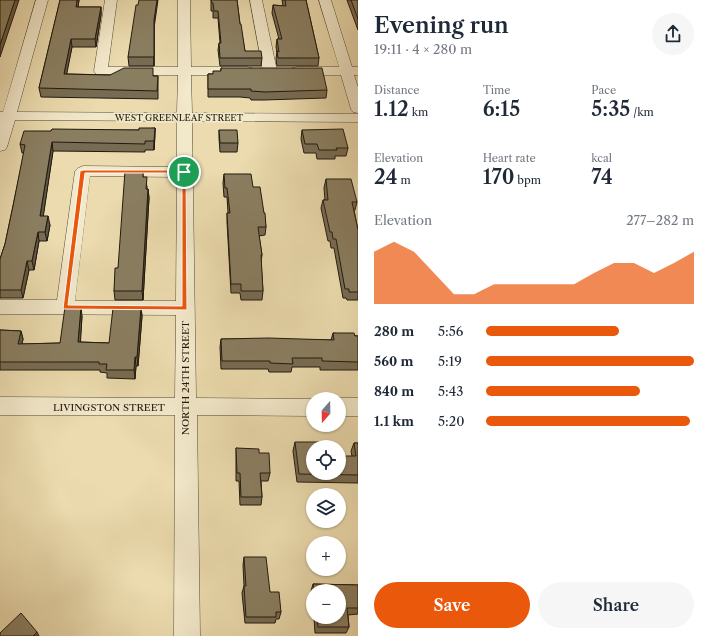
<!DOCTYPE html>
<meta charset="utf-8">
<style>
body{margin:0;font-family:"Libre Caslon Text",serif;background:#f6f6f7;color:#1f2937;height:100vh;display:flex;flex-direction:column;font-size:15px;white-space:nowrap}
*{box-sizing:border-box;margin:0}
p{font-size:13px;color:#747a83}
.icon{flex:none;width:22px;height:22px;fill:none;stroke:currentColor;stroke-width:2;stroke-linecap:round;stroke-linejoin:round}
.map{position:relative;flex:1;overflow:hidden}
.drawer{display:flex;flex-direction:column;background:#fff;width:352px}
.drawer>*{flex:none}
.needle{width:26px;rotate:200deg}
.tools{position:absolute;left:306px;top:392px;display:grid;gap:8px}
.tools a{display:grid;place-items:center;width:40px;height:40px;border-radius:50%;background:#fff;box-shadow:0 1px 3px #0004;font-size:20px}
.pin{position:absolute;display:grid;place-items:center;width:34px;height:34px;color:#fff;margin:-17px;border:2px solid #fff;border-radius:50%;box-shadow:0 1px 4px #0007}
.round{display:grid;place-items:center;flex:none;width:42px;height:42px;border-radius:21px;background:#f6f6f7}
.headline{display:flex;align-items:center;justify-content:space-between;height:68px;padding:0 16px}
h1{font-size:22px;font-weight:600;line-height:30px}
.stats{display:grid;grid-template-columns:repeat(3,1fr);gap:6px;height:68px;padding:4px 16px}
.stats div{display:grid;align-content:center}
.stats b{font-size:20px;font-weight:600}
.stats small{font-size:11px;font-weight:400}
.stats p{font-size:11px}
.chart{height:112px;padding:8px 16px}
.chart p{display:flex;justify-content:space-between}
.chart svg{width:100%;height:72px;margin-top:4px;fill:#ea580c;opacity:.7}
.cta{display:flex;gap:8px;margin-top:auto;padding:8px 16px}
.cta a{flex:1;height:46px;border-radius:24px;background:#ea580c;color:#fff;font-size:16px;font-weight:600;line-height:46px;text-align:center}
.cta a+a{background:#f6f6f7;color:#1f2937}
ul{padding:0 16px;list-style:none;font-size:13px}
li{display:grid;grid-template-columns:64px 48px 1fr;align-items:center;height:30px}
li i{height:10px;border-radius:5px;background:#ea580c}
main{display:flex;flex:1;min-height:0}
.map>svg:first-child{display:block}
.lines{fill:none;stroke-linecap:round;stroke-linejoin:round}
.minor-casing{stroke:#534a36;stroke-width:1}
.minor{fill:#f2e8ca;fill-rule:evenodd}
.wall{fill:#776c53;stroke:#20190e}
.shaded-wall{fill:#615844;stroke:#20190e}
.building{fill:#8a7e61;stroke:#20190e}
.route{fill:#ea580c;stroke:#fff;fill-rule:evenodd}
.labels{text-anchor:middle;dominant-baseline:central;stroke-width:3.5;stroke-linejoin:round;paint-order:stroke}
.far-street-label{font-size:9px;fill:#20190e;stroke:#f2e8ca}
.street-label{font-size:10px;fill:#20190e;stroke:#f2e8ca}
</style>
<main>
<div class="map">
<svg width="358" height="636" viewBox="0 0 358 636">
<rect width="100%" height="100%" fill="#ebdbae"/>
<filter id="stains"><feTurbulence type="fractalNoise" baseFrequency=".005" numOctaves="4"/><feColorMatrix values="0 0 0 0 .2 0 0 0 0 .09 0 0 0 0 .02 0 0 0 .5 -.17"/></filter>
<radialGradient id="worn" r=".72"><stop offset=".6" stop-color="#630" stop-opacity="0"/><stop offset="1" stop-color="#630" stop-opacity=".3"/></radialGradient>
<g class="lines">
<defs>
<path id="minor" d="M36,0H48L17,112L177,113L178,75H101L96,74L94,71L105,0H117L108,67H178V0H190L191,67H247L252,68L254,71L252,74L247,75H191L192,113L358,114V122L192,121L196,398L315,399H313V416L197,415L200,636H174L175,415H0V397L175,398L176,315L0,314V300H57L75,171L78,168L83,166L177,167V121L15,120L7,147L5,150L0,151V112H3ZM90,176L177,177L176,301H75Z
M250,0H262L277,71L275,74H265L263,71Z
M319,0H331L352,67H358V75H354L358,87V113L353,112L351,109L341,75H297L292,74L290,71L292,68L297,67H339Z
M339,398H358V416H339V399H337Z"/>
</defs>
<!-- minor casing -->
<use href="#minor" class="minor-casing"/>
<!-- minor -->
<use href="#minor" class="minor"/>
</g>
<!-- wall -->
<path class="wall" d="M60,0H79L78,7H101V15L96,47H72L66,74L158,76V99L41,97L39,88Z
M211,0H237L240,24L245,51L262,58L261,66H220L218,50L219,43H220L218,18H213V11H211Z
M282,0H306L319,58L318,66H277L276,59L277,51V52L276,47L277,39H279L272,13L273,5L283,6Z
M347,0H358V30Z
M154,28V66H129L128,57Z
M221,68L327,90L326,98L264,100H251L250,98L240,97H208V74H213L221,71Z
M155,128L154,150H145V152L53,151L43,216L50,225L47,241H39L34,270H29L23,298H0V259L5,244L13,206L24,153H22L20,144L51,131L139,130Z
M219,130L238,143L237,152H220L219,138Z
M302,130L348,148L346,156H335V159H317L316,153H304L301,139Z
M143,171V177L147,186V189H148L149,198L143,300H115L114,291L118,268Z
M224,174L253,187L264,213L266,227L265,235L259,236L262,255L261,262L263,291L262,300H241L240,293H231L227,222V213H228L227,197H224L223,183Z
M326,179L357,202L355,210H354L358,230V300H347L346,298H343L334,248H331L330,241H328L321,208L323,200H325L324,188Z
M141,308L142,316L138,366H136L135,379L107,378V373L100,372V370H0V330L21,331L23,339L22,344L60,343L82,316L80,342L109,343Z
M333,333L358,336V370H320V367H292L291,372H269L268,369H221L220,347L221,339L331,340Z
M295,442L313,473L352,456L351,451L354,443H358V483L297,482L293,451Z
M236,448L259,453L270,473L268,481H261L262,497L261,505H240L239,481H236Z
M244,557L270,592L281,612L279,619H276L275,623H245L242,593L244,586L243,565Z
M313,584L358,585V614L348,615L349,627L346,633H315L314,617H339V591H313V611L311,591Z"/>
<!-- shaded-wall -->
<path class="shaded-wall" d="M15,0H19L0,57V45Z
M77,0H79L77,15L76,7Z
M157,0H158L154,28V66V20Z
M101,7V15L96,47L95,39Z
M71,39L72,47L65,83L64,74Z
M155,128V137L154,150V141Z
M52,142L53,151L42,225L40,216Z
M148,189L149,198L143,300L142,291Z
M48,216L50,225L47,241L45,232Z
M38,232L39,241L34,270L32,261Z
M27,261L29,270L23,298L21,290Z
M81,307L82,316L80,351L78,342Z
M141,308L142,316L138,366L137,357Z
M21,331L23,339L20,353L18,344Z
M135,357L136,366L135,379L134,370Z
M37,632L39,636H33Z"/>
<!-- building -->
<path class="building" d="M0,0H15L0,45Z
M60,0H77L76,7H101L95,39H71L64,74L110,75L124,68H153V76H158L157,91L39,88Z
M139,0H157L154,20V57H128L136,5H138Z
M211,0H237L240,24H241L245,51H261L262,58H220L219,43H221L218,11H214L213,3H212Z
M285,0H306L319,58H278L277,51L279,52L277,39H282L273,5L286,6Z
M351,0H358V19Z
M221,68H322L327,90L265,92L251,91V89H208V74H213V71H221Z
M139,128H155L154,141H145V144L52,142L40,216H48L45,232H38L32,261H27L21,290H0V259L5,244L13,206L25,145L20,144L24,131H51L52,129L139,130Z
M343,129L348,148H336L337,150H319L317,144H305L302,130Z
M219,130H237L238,143H220Z
M125,171H143V177H147L146,189H148L142,291H114L115,268H118Z
M224,174H251L253,187H260L264,213H265L266,227H258L262,255H261L263,291H241V284H231L227,213H230L227,188H225Z
M326,179H351L357,202H352L358,230V292H349V289H345L336,239H333L332,232H330L323,200H328Z
M65,307H81L78,342L109,343L113,308H141L137,357H135L134,370H106L107,364H99V362H0V330L21,331L18,344L60,343Z
M333,333H354L355,336H358V362L322,361V358H292L293,364L270,363V361H222L221,339L268,338L334,340Z
M295,442H323V447H313V473H339V456H356L354,443H358V475L299,474Z
M236,448L259,449V453H269L270,473H260L262,497H241L240,473H237Z
M244,557H266L270,592H279L281,612H276V617H246L244,586H246Z
M313,584L358,585V608H347L349,627H318L317,617H339V591H314Z
M21,613L37,632L33,636H0V633Z"/>
<!-- route -->
<path class="route" d="M83,170H186L187,310L63,309L80,171ZM85,173H182V306L68,305Z"/>
<g class="labels">
<!-- far-street labels -->
<g class="far-street-label">
<text x="179" y="117">WEST GREENLEAF STREET</text>
</g>
<!-- street labels -->
<g class="street-label">
<text transform="translate(185 378) rotate(-90)">NORTH 24TH STREET</text>
<text x="109" y="407">LIVINGSTON STREET</text>
</g>
</g>
<rect width="100%" height="100%" filter="url(#stains)"/>
<rect width="100%" height="100%" fill="url(#worn)"/>
</svg>
<div class="tools">
<a><svg class="needle" viewBox="-14 -14 28 28"><path d="M0-13l5 13h-10z" fill="#e53935"/><path d="M0 13l5-13h-10z" fill="#747a83"/></svg></a>
<a><svg class="icon" aria-label="locate" viewBox="0 0 24 24"><circle cx="12" cy="12" r="6"/><path d="M12 2v4M12 18v4M2 12h4M18 12h4"/></svg></a>
<a><svg class="icon" aria-label="layers" viewBox="0 0 24 24"><path d="M12 4l9 5-9 5-9-5zM3 14l9 5 9-5"/></svg></a>
<a>+</a>
<a>−</a>
</div>
<div class="pin" style="left:184px;top:172px;background:#1e9e55"><svg class="icon" aria-label="arrive" viewBox="0 0 24 24"><path d="M6 21V4h12l-3 4 3 4H6"/></svg></div>
</div>
<section class="drawer">
<div class="headline"><div><h1>Evening run</h1><p>19:11 · 4 × 280 m</p></div><a class="round"><svg class="icon" aria-label="share" viewBox="0 0 24 24"><path d="M12 15V3M7 8l5-5 5 5M5 13v7h14v-7"/></svg></a></div>
<div class="stats">
<div><p>Distance</p><b>1.12<small> km</small></b></div>
<div><p>Time</p><b>6:15</b></div>
<div><p>Pace</p><b>5:35<small> /km</small></b></div>
</div>
<div class="stats">
<div><p>Elevation</p><b>24<small> m</small></b></div>
<div><p>Heart rate</p><b>170<small> bpm</small></b></div>
<div><p>kcal</p><b>74</b></div>
</div>
<div class="chart"><p><span>Elevation</span>277–282 m</p>
<svg viewBox="0 0 160 44" preserveAspectRatio="none"><path d="M0 44V12L10 6L20 12L30 25L40 38L50 38L60 32L70 32L80 32L90 32L100 32L110 25L120 19L130 19L140 25L150 19L160 12V44z"/></svg>
</div>
<ul>
<li><b>280 m</b>5:56<i style="width:64%"></i></li>
<li><b>560 m</b>5:19<i style="width:100%"></i></li>
<li><b>840 m</b>5:43<i style="width:74%"></i></li>
<li><b>1.1 km</b>5:20<i style="width:98%"></i></li>
</ul>
<div class="cta"><a>Save</a><a>Share</a></div>
</section>
</main>
